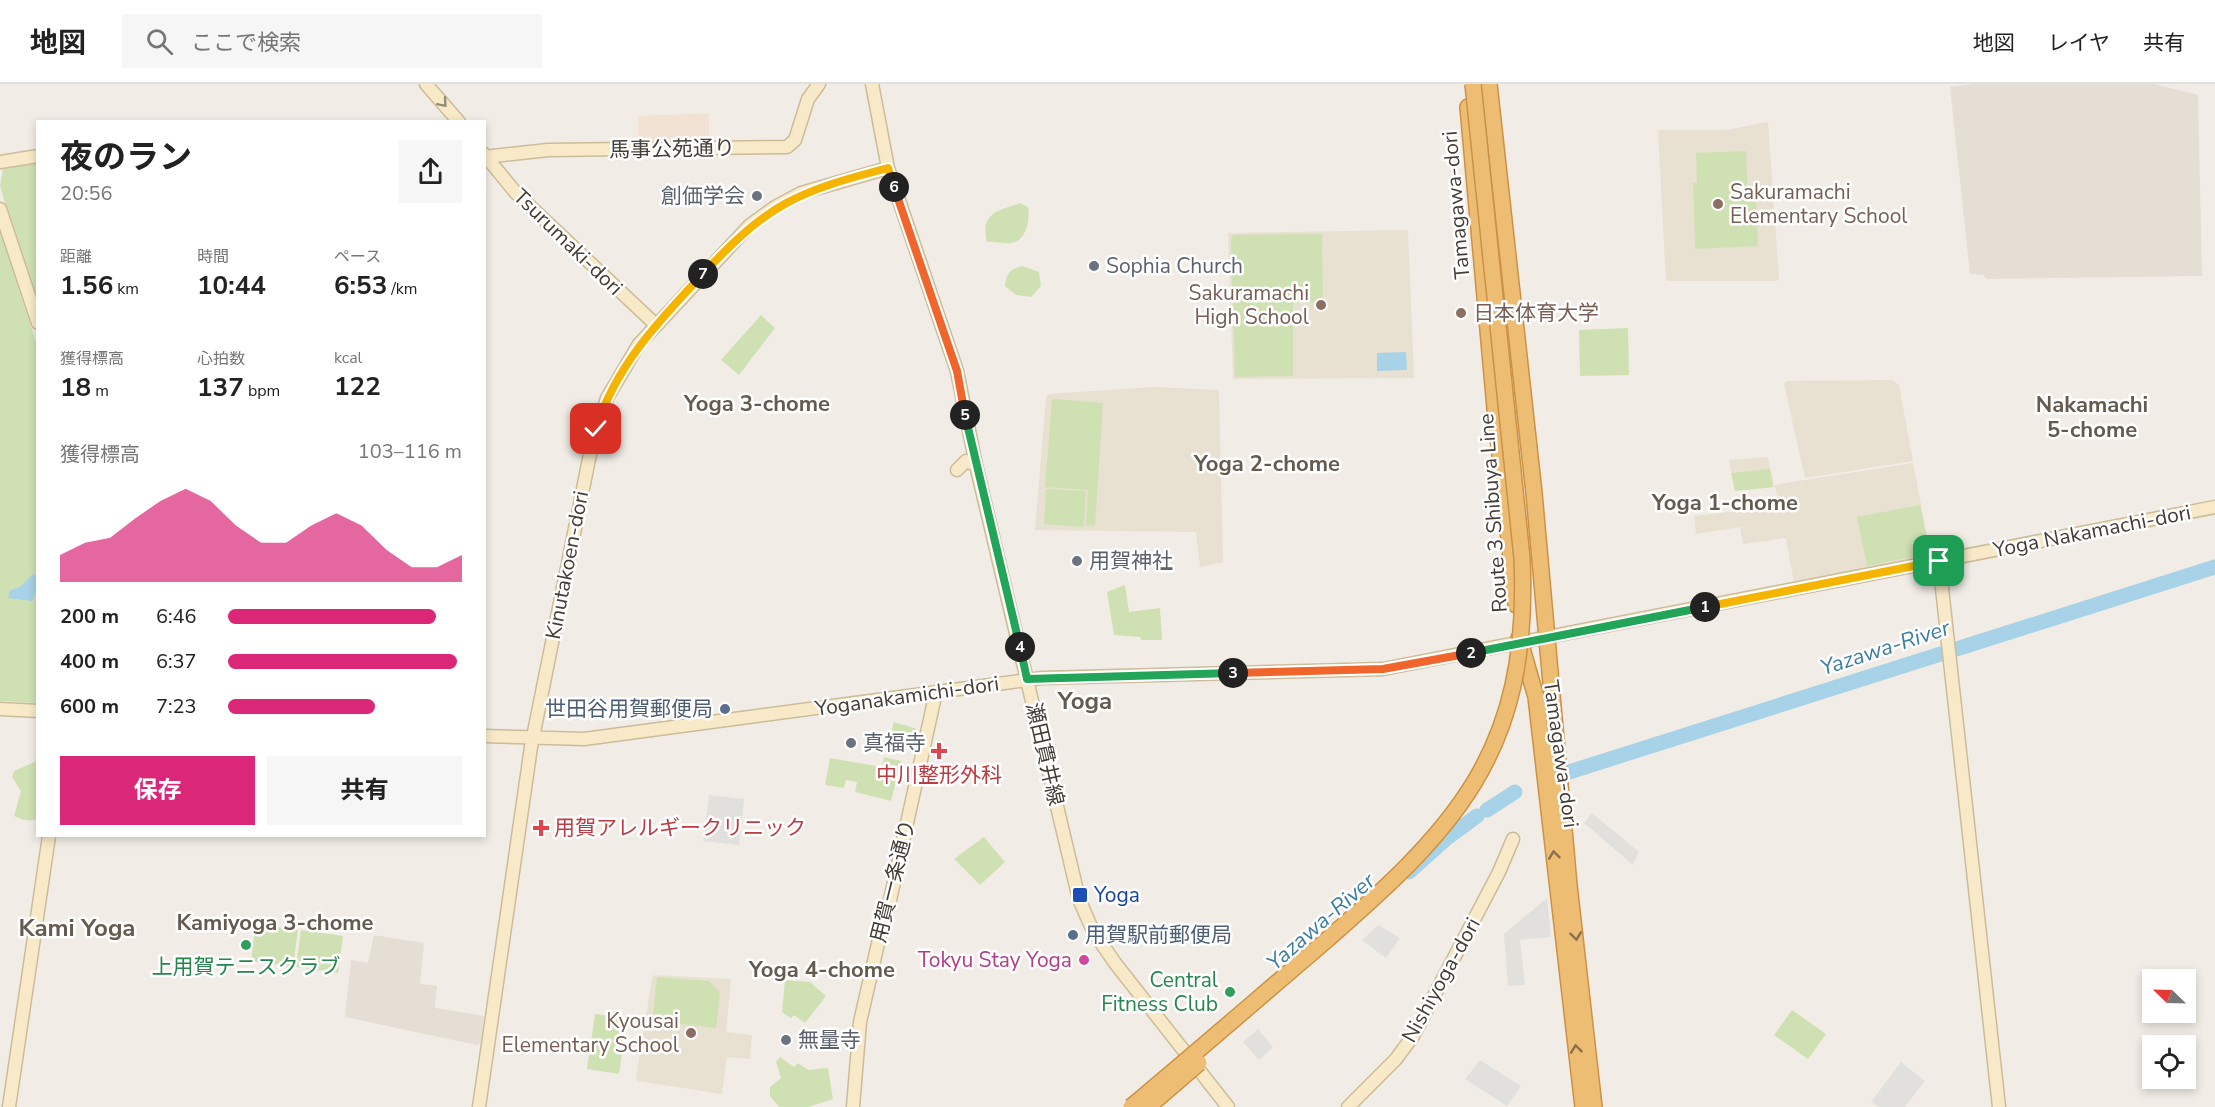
<!DOCTYPE html>
<html lang="ja">
<meta charset="utf-8">
<style>
body{margin:0;font-family:"Nunito Sans","Noto Sans JP",sans-serif;background:#f6f6f6;color:#222;height:100vh;display:flex;flex-direction:column;font-size:22px;white-space:nowrap}
*{box-sizing:border-box;margin:0}
p{font-size:20px;color:#767676}
.icon{flex:none;width:33px;height:33px;fill:none;stroke:currentColor;stroke-width:2;stroke-linecap:round;stroke-linejoin:round}
.map{position:relative;flex:1;overflow:hidden}
.sheet{position:absolute;left:36px;top:36px;width:450px;height:717px;display:flex;flex-direction:column;background:#fff;border-radius:0px;box-shadow:0 3px 9px #0003}
.sheet>*{flex:none}
.needle{width:39px;rotate:293deg}
.controls{position:absolute;left:2142px;top:885px;display:grid;gap:12px}
.controls a{display:grid;place-items:center;width:54px;height:54px;border-radius:0px;background:#fff;box-shadow:0 3px 9px #0003;font-size:30px}
.pin{position:absolute;display:grid;place-items:center;width:51px;height:51px;color:#fff;margin:-26px;border-radius:12px;box-shadow:0 3px 9px #0006}
.km{position:absolute;width:30px;height:30px;margin:-15px;border-radius:50%;background:#222;color:#fff;font-size:16px;line-height:30px;text-align:center}
.round{display:grid;place-items:center;flex:none;width:63px;height:63px;border-radius:0px;background:#f6f6f6}
.head{display:flex;align-items:center;justify-content:space-between;height:102px;padding:0 24px}
h1{font-size:33px;font-weight:700;line-height:45px}
.stats{display:grid;grid-template-columns:repeat(3,1fr);gap:9px;height:102px;padding:6px 24px}
.stats div{display:grid;align-content:center}
.stats b{font-size:26px;font-weight:700}
.stats small{font-size:16px;font-weight:400}
.stats p{font-size:16px}
.chart{height:168px;padding:12px 24px}
.chart p{display:flex;justify-content:space-between}
.chart svg{width:100%;height:108px;margin-top:6px;fill:#db2777;opacity:.7}
.button{display:flex;gap:12px;margin-top:auto;padding:12px 24px}
.button a{flex:1;height:69px;border-radius:0px;background:#db2777;color:#fff;font-size:24px;font-weight:700;line-height:69px;text-align:center}
.button a+a{background:#f6f6f6;color:#222}
ul{padding:0 24px;list-style:none;font-size:20px}
li{display:grid;grid-template-columns:96px 72px 1fr;align-items:center;height:45px}
li i{height:15px;border-radius:8px;background:#db2777}
header{display:flex;align-items:center;gap:36px;box-sizing:border-box;height:84px;padding:0 30px;background:#fff;border-bottom:2px solid #e0e0e0}
header strong{font-size:28px}
nav{display:flex;gap:33px;margin-inline-start:auto;font-size:21px}
.search{width:420px;height:54px;background:#f6f6f6;display:flex;align-items:center;gap:15px;box-sizing:border-box;padding:0 21px;border-radius:0px;color:#767676;font-size:22px}
.map>svg:first-child{display:block}
.residential{fill:#e4ded4}
.commercial{fill:#f1e2d3}
.education{fill:#e8e0d1}
.green{fill:#cfe1b3}
.parking{fill:#e2e0dd}
.water{fill:#a8d2e7}
.lines{fill:none;stroke-linecap:round;stroke-linejoin:round}
.river{stroke:#a8d2e7;stroke-width:15}
.secondary-casing{stroke:#ccbc9a;stroke-width:15}
.highway-casing{stroke:#cb9245;stroke-width:18}
.secondary{stroke:#f8eac8;stroke-width:12}
.highway{stroke:#eebd74;stroke-width:15}
.highway-bridge-casing{stroke:#cb9245;stroke-width:18;stroke-linecap:butt}
.highway-bridge{stroke:#eebd74;stroke-width:15}
.oneway{stroke:#948b78}
.oneway2{stroke:#87704f}
.split-1-casing{stroke:#fff;stroke-width:12}
.split-2-casing{stroke:#fff;stroke-width:12}
.split-3-casing{stroke:#fff;stroke-width:12}
.split-4-casing{stroke:#fff;stroke-width:12}
.split-5-casing{stroke:#fff;stroke-width:12}
.split-6-casing{stroke:#fff;stroke-width:12}
.split-7-casing{stroke:#fff;stroke-width:12}
.split-8-casing{stroke:#fff;stroke-width:12}
.split-1{stroke:#f5b400;stroke-width:8}
.split-2{stroke:#22a559;stroke-width:8}
.split-3{stroke:#f0652b;stroke-width:8}
.split-4{stroke:#22a559;stroke-width:8}
.split-5{stroke:#22a559;stroke-width:8}
.split-6{stroke:#f0652b;stroke-width:8}
.split-7{stroke:#f5b400;stroke-width:8}
.split-8{stroke:#f5b400;stroke-width:8}
.worship-dot{fill:#6b7280;stroke:#fff;stroke-width:2}
.education-dot{fill:#8d6e63;stroke:#fff;stroke-width:2}
.service-dot{fill:#5c6f8a;stroke:#fff;stroke-width:2}
.health-dot{fill:#e0444e;stroke:#fff;stroke-width:2}
.transit-dot{fill:#1a4fb4;stroke:#fff;stroke-width:2}
.leisure-dot{fill:#2e9e5b;stroke:#fff;stroke-width:2}
.hotel-dot{fill:#d1479c;stroke:#fff;stroke-width:2}
.labels{text-anchor:middle;dominant-baseline:central;stroke-width:5;stroke-linejoin:round;paint-order:stroke}
.street-label{font-size:21px;fill:#433d36;stroke:#fff}
.education-label{font-size:21px;fill:#785e54;stroke:#fff;text-anchor:start}
.worship-label{font-size:21px;fill:#5b616d;stroke:#fff;text-anchor:start}
.service-label{font-size:21px;fill:#4e5e75;stroke:#fff;text-anchor:end}
.health-label{font-size:21px;fill:#be3a42;stroke:#fff}
.transit-label{font-size:21px;fill:#164399;stroke:#fff;text-anchor:start}
.hotel-label{font-size:21px;fill:#b23c85;stroke:#fff;text-anchor:end}
.leisure-label{font-size:21px;fill:#27864d;stroke:#fff}
.neighbourhood-label{font-size:22px;font-weight:bold;fill:#645a4e;stroke:#fff}
.water-label{font-size:22px;font-style:italic;fill:#3b7da2;stroke:#fff}
.quarter-label{font-size:24px;font-weight:bold;fill:#645a4e;stroke:#fff}
</style>
<header>
<strong>地図</strong>
<div class="search"><svg class="icon" aria-label="search" viewBox="0 0 24 24"><circle cx="10" cy="10" r="6"/><path d="M15 15l6 6"/></svg>ここで検索</div>
<nav><a>地図</a><a>レイヤ</a><a>共有</a></nav>
</header>
<div class="map">
<svg width="2215" height="1023" viewBox="0 0 2215 1023">
<rect width="100%" height="100%" fill="#f1ede6"/>
<!-- residential -->
<path class="residential" d="M1974,0H2154L2198,11L2202,192L1987,195L1983,191L1970,190L1950,3Z
M374,851L424,859L420,900L437,902L435,924L484,932L481,958L477,961L345,933L351,876L368,879Z"/>
<!-- commercial -->
<path class="commercial" d="M709,29V57L638,60V32Z"/>
<!-- education -->
<path class="education" d="M1768,38L1779,194L1777,197H1666L1658,46H1726Z
M1408,146L1414,294L1233,295L1228,149Z
M1893,296L1899,301L1913,377L1805,394L1784,300L1786,297Z
M1154,303L1219,306L1223,478L1200,483L1196,448L1035,446L1046,313L1049,310Z
M1768,373L1774,401L1913,379L1930,467L1927,474L1794,499L1786,454L1743,460L1740,443L1696,450L1694,432L1780,422L1775,403L1735,407L1729,376Z
M655,891L731,895L726,948L752,951L750,975L727,973L722,1010L638,997L636,994L652,894Z"/>
<!-- green -->
<path class="green" d="M1746,67L1748,114H1756L1758,162L1695,165L1693,99H1697L1696,69Z
M37,78L38,210L32,211L0,102L3,85Z
M1020,119L1028,123C1030,137 1027,156 1011,159C1003,160 995,157 987,158C980,128 998,127 1020,119Z
M0,146L37,261V619L0,617Z
M1322,150L1323,218L1293,219V292L1235,293L1231,155L1233,151Z
M1022,182L1039,188L1041,202L1031,213L1016,211L1005,202C1006,189 1010,185 1022,182Z
M761,231L775,244L739,291L721,276Z
M1628,244L1629,291L1580,292L1579,246Z
M1052,315L1103,319L1095,442L1086,441L1088,406L1045,403Z
M1770,385L1773,403L1735,407L1731,389Z
M1046,405L1086,407L1084,443L1044,440Z
M1920,421L1929,465L1926,470L1867,482L1857,433Z
M1125,501L1129,528L1160,524L1162,556H1141L1140,553L1114,551L1107,508Z
M894,638L917,645L911,664L888,659Z
M884,673L901,677L891,717L855,708L857,698L846,696L844,704L825,701L830,674L882,683Z
M37,677V735C29,738 22,736 14,732L21,707L12,693L14,687Z
M984,753L1005,778L980,801L954,775Z
M256,840L298,846L293,883L251,877Z
M301,846L343,852L338,889L296,883Z
M657,893L709,897L720,908L716,944L665,938L666,931L653,930Z
M785,896L810,898L826,912L805,939L794,931L791,934L782,928Z
M1792,926L1826,950L1808,975L1774,951Z
M595,930L627,934L619,990L587,985Z
M780,973L794,983L798,979L808,986L828,984L833,1015L809,1023H779L770,1012V1003L781,994L776,978Z"/>
<!-- parking -->
<path class="parking" d="M709,711L744,715L739,761L703,757Z
M1592,729L1639,768L1633,781L1584,739Z
M1547,814L1551,853L1520,856L1525,901L1508,902L1504,850Z
M1378,841L1400,854L1386,874L1362,856Z
M1258,945L1273,963L1259,976L1243,958Z
M1480,976L1521,1002L1507,1022L1465,995Z
M1901,978L1925,997L1905,1023H1879L1871,1018Z"/>
<!-- water -->
<path class="water" d="M1406,268L1407,286L1377,287V269Z
M33,490L37,492V505L32,517L8,514L10,506L20,503Z"/>
<g class="lines">
<!-- river -->
<path class="river" d="M1569,688L2215,483
M1487,726L1515,708
M1409,788L1447,754L1477,732"/>
<defs>
<path id="secondary" d="M426,0L459,38
M872,0L888,84L957,287L976,381L1079,815L1093,847L1115,879L1228,1023
M484,70L516,109L656,241
M484,73L548,66L787,63L795,56L808,15L819,0
M0,78L38,72
M0,125L38,239
M957,386L966,377L976,381
M1939,477L1999,1023
M0,625L38,627
M484,652L584,655L1042,594L1383,585L2215,423
M9,1023L49,752
M479,1023L531,663L591,365L607,314L639,260L750,141L775,123L801,109L888,84
M853,1023L860,938L885,829L888,825L936,608
M1348,1023L1396,975L1413,952L1499,788L1513,755"/>
<path id="highway" d="M1489,0L1534,409L1569,801L1594,1023
M1468,23L1495,324L1516,521
M1519,554L1536,613L1583,1023"/>
</defs>
<!-- secondary casing -->
<use href="#secondary" class="secondary-casing"/>
<!-- highway casing -->
<use href="#highway" class="highway-casing"/>
<!-- secondary -->
<use href="#secondary" class="secondary"/>
<!-- highway -->
<use href="#highway" class="highway"/>
<defs>
<path id="highway-bridge" d="M1131,1023C1193,971 1253,919 1314,867C1454,746 1531,671 1522,474L1473,0
M1148,1023L1199,979"/>
</defs>
<!-- highway-bridge casing -->
<use href="#highway-bridge" class="highway-bridge-casing"/>
<!-- highway-bridge -->
<use href="#highway-bridge" class="highway-bridge"/>
</g>
<!-- one-way arrows -->
<defs><path id="oneway-chevron" d="M-2-3.5L2.5 0L-2 3.5" fill="none" stroke-width="1.6" stroke-linecap="round" stroke-linejoin="round" transform="scale(1.5)"/></defs>
<use class="oneway" href="#oneway-chevron" transform="translate(443 19) rotate(49)"/>
<g class="oneway2">
<use href="#oneway-chevron" transform="translate(1554 771) rotate(-97)"/>
<use href="#oneway-chevron" transform="translate(1576 852) rotate(83)"/>
<use href="#oneway-chevron" transform="translate(1576 965) rotate(-97)"/>
</g>
<g class="lines">
<defs>
<path id="split-1" d="M1705,523L1939,477"/>
<path id="split-2" d="M1471,569L1705,523"/>
<path id="split-3" d="M1233,589L1383,585L1471,569"/>
<path id="split-4" d="M1020,563L1027,595L1233,589"/>
<path id="split-5" d="M965,331L1020,563"/>
<path id="split-6" d="M894,103L957,287L965,331"/>
<path id="split-7" d="M703,190C769,119 796,108 888,84L894,103"/>
<path id="split-8" d="M596,345C616,281 659,237 703,190"/>
</defs>
<!-- split-1 casing -->
<use href="#split-1" class="split-1-casing"/>
<!-- split-2 casing -->
<use href="#split-2" class="split-2-casing"/>
<!-- split-3 casing -->
<use href="#split-3" class="split-3-casing"/>
<!-- split-4 casing -->
<use href="#split-4" class="split-4-casing"/>
<!-- split-5 casing -->
<use href="#split-5" class="split-5-casing"/>
<!-- split-6 casing -->
<use href="#split-6" class="split-6-casing"/>
<!-- split-7 casing -->
<use href="#split-7" class="split-7-casing"/>
<!-- split-8 casing -->
<use href="#split-8" class="split-8-casing"/>
<!-- split-1 -->
<use href="#split-1" class="split-1"/>
<!-- split-2 -->
<use href="#split-2" class="split-2"/>
<!-- split-3 -->
<use href="#split-3" class="split-3"/>
<!-- split-4 -->
<use href="#split-4" class="split-4"/>
<!-- split-5 -->
<use href="#split-5" class="split-5"/>
<!-- split-6 -->
<use href="#split-6" class="split-6"/>
<!-- split-7 -->
<use href="#split-7" class="split-7"/>
<!-- split-8 -->
<use href="#split-8" class="split-8"/>
</g>
<!-- markers -->
<g class="worship-dot">
<circle cx="757" cy="112" r="6"/>
<circle cx="1094" cy="182" r="6"/>
<circle cx="1077" cy="477" r="6"/>
<circle cx="851" cy="659" r="6"/>
<circle cx="786" cy="956" r="6"/>
</g>
<g class="education-dot">
<circle cx="1718" cy="120" r="6"/>
<circle cx="1321" cy="221" r="6"/>
<circle cx="1461" cy="229" r="6"/>
<circle cx="691" cy="949" r="6"/>
</g>
<g class="service-dot">
<circle cx="725" cy="625" r="6"/>
<circle cx="1073" cy="851" r="6"/>
</g>
<g class="health-dot">
<path d="M936 658h6v6h6v6h-6v6h-6v-6h-6v-6h6z"/>
<path d="M538 735h6v6h6v6h-6v6h-6v-6h-6v-6h6z"/>
</g>
<rect class="transit-dot" x="1072" y="803" width="16" height="16" rx="3"/>
<g class="leisure-dot">
<circle cx="246" cy="861" r="6"/>
<circle cx="1230" cy="908" r="6"/>
</g>
<circle class="hotel-dot" cx="1084" cy="876" r="6"/>
<g class="labels">
<!-- street labels -->
<g class="street-label">
<text transform="translate(672 65) rotate(-1)">馬事公苑通り</text>
<text transform="translate(1456 121) rotate(-95)">Tamagawa-dori</text>
<text transform="translate(568 158) rotate(44)">Tsurumaki-dori</text>
<text transform="translate(1493 429) rotate(-94)">Route 3 Shibuya Line</text>
<text transform="translate(2092 447) rotate(-11)">Yoga Nakamachi-dori</text>
<text transform="translate(567 481) rotate(-79)">Kinutakoen-dori</text>
<text transform="translate(907 612) rotate(-8)">Yoganakamichi-dori</text>
<text transform="translate(1045 670) rotate(77)">瀬田貫井線</text>
<text transform="translate(1561 670) rotate(82)">Tamagawa-dori</text>
<text transform="translate(893 797) rotate(-76)">用賀一条通り</text>
<text transform="translate(1441 896) rotate(-61)">Nishiyoga-dori</text>
</g>
<!-- education labels -->
<g class="education-label">
<text x="1730" y="108">Sakuramachi<tspan x="1730" dy="24">Elementary School</tspan></text>
<text x="1309" y="209" text-anchor="end">Sakuramachi<tspan x="1309" dy="24">High School</tspan></text>
<text x="1473" y="229">日本体育大学</text>
<text x="679" y="937" text-anchor="end">Kyousai<tspan x="679" dy="24">Elementary School</tspan></text>
</g>
<!-- worship labels -->
<g class="worship-label">
<text x="745" y="112" text-anchor="end">創価学会</text>
<text x="1106" y="182">Sophia Church</text>
<text x="1089" y="477">用賀神社</text>
<text x="863" y="659">真福寺</text>
<text x="798" y="956">無量寺</text>
</g>
<!-- service labels -->
<g class="service-label">
<text x="713" y="625">世田谷用賀郵便局</text>
<text x="1085" y="851" text-anchor="start">用賀駅前郵便局</text>
</g>
<!-- health labels -->
<g class="health-label">
<text x="939" y="691">中川整形外科</text>
<text x="554" y="744" text-anchor="start">用賀アレルギークリニック</text>
</g>
<!-- transit labels -->
<g class="transit-label">
<text x="1094" y="811">Yoga</text>
</g>
<!-- hotel labels -->
<g class="hotel-label">
<text x="1072" y="876">Tokyu Stay Yoga</text>
</g>
<!-- leisure labels -->
<g class="leisure-label">
<text x="246" y="883">上用賀テニスクラブ</text>
<text x="1218" y="896" text-anchor="end">Central<tspan x="1218" dy="24">Fitness Club</tspan></text>
</g>
<!-- neighbourhood labels -->
<g class="neighbourhood-label">
<text x="757" y="320">Yoga 3-chome</text>
<text x="2092" y="321">Nakamachi<tspan x="2092" dy="25">5-chome</tspan></text>
<text x="1267" y="380">Yoga 2-chome</text>
<text x="1725" y="419">Yoga 1-chome</text>
<text x="275" y="839">Kamiyoga 3-chome</text>
<text x="822" y="886">Yoga 4-chome</text>
</g>
<!-- water labels -->
<g class="water-label">
<text transform="translate(1885 564) rotate(-18)">Yazawa-River</text>
<text transform="translate(1321 838) rotate(-41)">Yazawa-River</text>
</g>
<!-- quarter labels -->
<g class="quarter-label">
<text x="1085" y="617">Yoga</text>
<text x="77" y="844">Kami Yoga</text>
</g>
</g>
</svg>
<div class="controls">
<a><svg class="needle" viewBox="-14 -14 28 28"><path d="M0-13l5 13h-10z" fill="#e53935"/><path d="M0 13l5-13h-10z" fill="#767676"/></svg></a>
<a><svg class="icon" aria-label="locate" viewBox="0 0 24 24"><circle cx="12" cy="12" r="6"/><path d="M12 2v4M12 18v4M2 12h4M18 12h4"/></svg></a>
</div>
<div class="pin" style="left:1939px;top:477px;background:#1e9e55"><svg class="icon" aria-label="arrive" viewBox="0 0 24 24"><path d="M6 21V4h12l-3 4 3 4H6"/></svg></div>
<div class="pin" style="left:596px;top:345px;background:#d93025"><svg class="icon" aria-label="check" viewBox="0 0 24 24"><path d="M5 12l5 5 9-10"/></svg></div>
<b class="km" style="left:1705px;top:523px">1</b>
<b class="km" style="left:1471px;top:569px">2</b>
<b class="km" style="left:1233px;top:589px">3</b>
<b class="km" style="left:1020px;top:563px">4</b>
<b class="km" style="left:965px;top:331px">5</b>
<b class="km" style="left:894px;top:103px">6</b>
<b class="km" style="left:703px;top:190px">7</b>
<section class="sheet">
<div class="head"><div><h1>夜のラン</h1><p>20:56</p></div><a class="round"><svg class="icon" aria-label="share" viewBox="0 0 24 24"><path d="M12 15V3M7 8l5-5 5 5M5 13v7h14v-7"/></svg></a></div>
<div class="stats">
<div><p>距離</p><b>1.56<small> km</small></b></div>
<div><p>時間</p><b>10:44</b></div>
<div><p>ペース</p><b>6:53<small> /km</small></b></div>
</div>
<div class="stats">
<div><p>獲得標高</p><b>18<small> m</small></b></div>
<div><p>心拍数</p><b>137<small> bpm</small></b></div>
<div><p>kcal</p><b>122</b></div>
</div>
<div class="chart"><p><span>獲得標高</span>103–116 m</p>
<svg viewBox="0 0 160 44" preserveAspectRatio="none"><path d="M0 44V33L10 28L20 26L30 18L40 11L50 6L60 11L70 21L80 28L90 28L100 21L110 16L120 21L130 31L140 38L150 38L160 33V44z"/></svg>
</div>
<ul>
<li><b>200 m</b>6:46<i style="width:89%"></i></li>
<li><b>400 m</b>6:37<i style="width:98%"></i></li>
<li><b>600 m</b>7:23<i style="width:63%"></i></li>
</ul>
<div class="button"><a>保存</a><a>共有</a></div>
</section>
</div>
